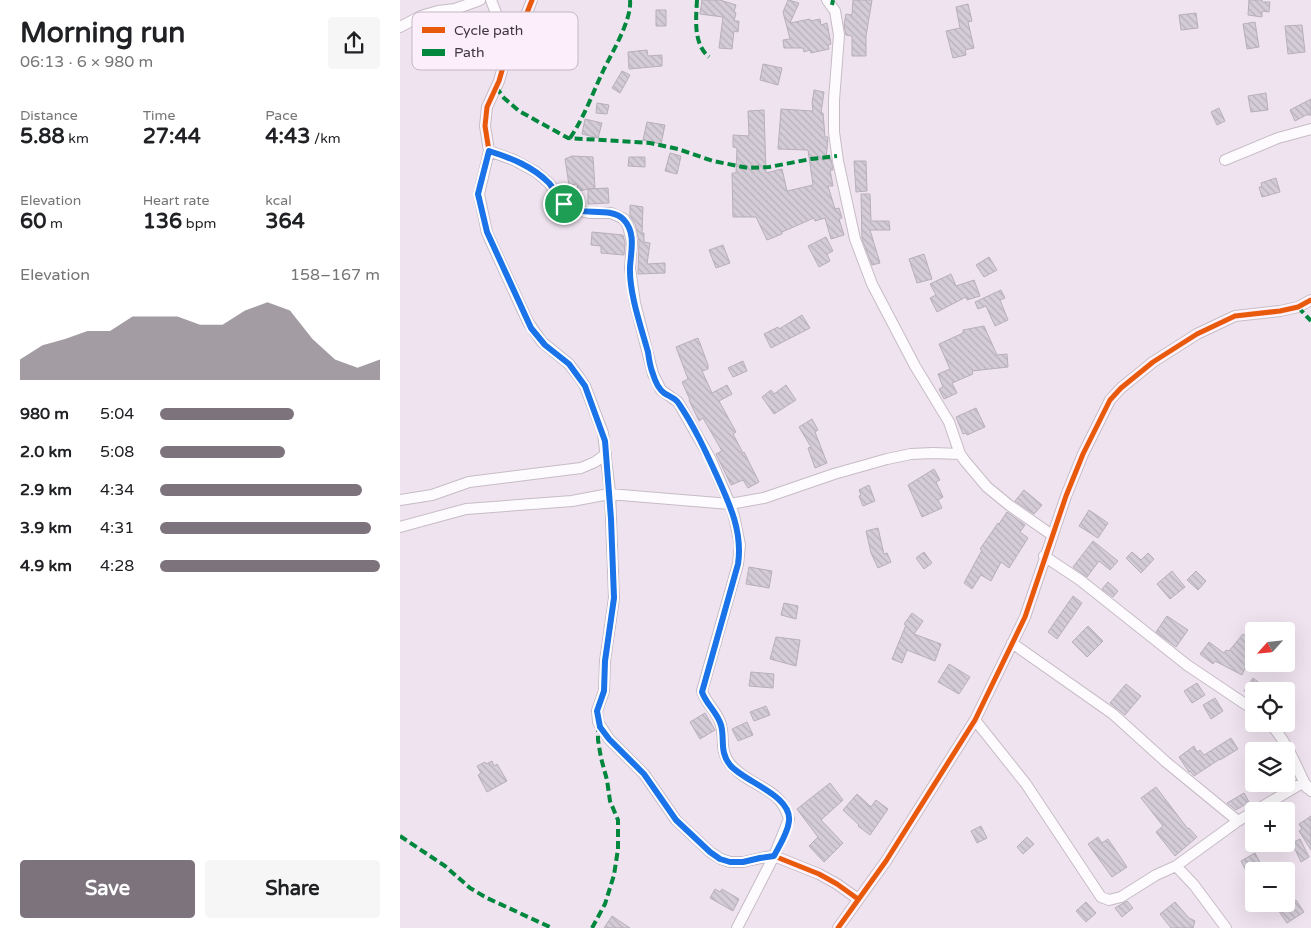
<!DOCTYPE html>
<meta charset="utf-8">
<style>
body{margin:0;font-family:"Varela Round",sans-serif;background:#f6f6f6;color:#202124;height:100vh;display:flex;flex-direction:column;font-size:19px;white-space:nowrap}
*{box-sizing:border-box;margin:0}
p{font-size:16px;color:#757577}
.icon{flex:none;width:28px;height:28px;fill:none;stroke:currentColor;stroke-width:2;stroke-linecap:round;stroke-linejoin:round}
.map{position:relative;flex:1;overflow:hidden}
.side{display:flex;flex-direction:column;background:#fff;width:400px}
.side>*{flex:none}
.needle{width:32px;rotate:243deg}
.controls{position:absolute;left:845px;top:622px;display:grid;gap:10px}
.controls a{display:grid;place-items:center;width:50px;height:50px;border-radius:5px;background:#fff;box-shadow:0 5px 20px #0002;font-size:25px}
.pin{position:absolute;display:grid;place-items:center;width:42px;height:42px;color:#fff;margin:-21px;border:2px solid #fff;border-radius:50%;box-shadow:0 1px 5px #0007}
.round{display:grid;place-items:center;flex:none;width:52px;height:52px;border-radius:5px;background:#f6f6f6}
.overview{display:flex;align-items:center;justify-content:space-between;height:85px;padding:0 20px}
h1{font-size:28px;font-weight:800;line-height:38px}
.stats{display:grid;grid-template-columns:repeat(3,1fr);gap:8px;height:85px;padding:5px 20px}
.stats div{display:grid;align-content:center}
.stats b{font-size:21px;font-weight:800}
.stats small{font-size:14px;font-weight:400}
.stats p{font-size:14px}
.chart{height:140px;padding:10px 20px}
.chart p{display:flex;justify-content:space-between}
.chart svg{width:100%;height:90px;margin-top:5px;fill:#7d737d;opacity:.7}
.primary-button{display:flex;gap:10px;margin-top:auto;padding:10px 20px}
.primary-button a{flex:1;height:58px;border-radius:5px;background:#7d737d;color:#fff;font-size:20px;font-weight:800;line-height:58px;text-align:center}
.primary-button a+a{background:#f6f6f6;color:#202124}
ul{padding:0 20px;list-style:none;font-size:16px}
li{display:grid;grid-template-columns:80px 60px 1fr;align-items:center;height:38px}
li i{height:12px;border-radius:6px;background:#7d737d}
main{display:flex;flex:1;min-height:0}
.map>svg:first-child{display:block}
.building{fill:url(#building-back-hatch);stroke:#b7afba}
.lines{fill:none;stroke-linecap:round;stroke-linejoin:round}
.minor-casing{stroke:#c6bcc6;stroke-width:12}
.minor{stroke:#fdfbfd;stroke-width:10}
.quiet{stroke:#00873e;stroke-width:4;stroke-dasharray:8 4;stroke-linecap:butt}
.cycleway-casing{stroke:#fdeefc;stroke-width:8}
.cycleway{stroke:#e8590c;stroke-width:5}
.route-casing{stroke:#fff;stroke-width:10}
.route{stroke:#1a73e8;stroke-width:6}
.key{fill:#fdeefc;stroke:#c4b7c3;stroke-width:1}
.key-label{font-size:14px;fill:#3f363f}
</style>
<main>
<section class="side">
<div class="overview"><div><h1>Morning run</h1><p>06:13 · 6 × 980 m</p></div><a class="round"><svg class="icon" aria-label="share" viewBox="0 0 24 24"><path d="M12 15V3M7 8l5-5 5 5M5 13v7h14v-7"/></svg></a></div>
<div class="stats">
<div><p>Distance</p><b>5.88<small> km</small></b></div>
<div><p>Time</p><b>27:44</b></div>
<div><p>Pace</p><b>4:43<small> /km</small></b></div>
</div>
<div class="stats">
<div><p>Elevation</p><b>60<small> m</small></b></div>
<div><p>Heart rate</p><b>136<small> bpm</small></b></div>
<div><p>kcal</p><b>364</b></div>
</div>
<div class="chart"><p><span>Elevation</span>158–167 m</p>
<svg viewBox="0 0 160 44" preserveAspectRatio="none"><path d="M0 44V34L10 27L20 24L30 20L40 20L50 13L60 13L70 13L80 17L90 17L100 10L110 6L120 10L130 24L140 34L150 38L160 34V44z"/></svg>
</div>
<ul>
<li><b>980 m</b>5:04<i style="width:61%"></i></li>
<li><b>2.0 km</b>5:08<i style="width:57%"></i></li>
<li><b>2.9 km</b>4:34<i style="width:92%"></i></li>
<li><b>3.9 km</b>4:31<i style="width:96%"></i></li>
<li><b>4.9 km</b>4:28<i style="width:100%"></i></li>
</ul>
<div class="primary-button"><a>Save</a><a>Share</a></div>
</section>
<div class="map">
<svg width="911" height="928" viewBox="0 0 911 928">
<defs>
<pattern id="building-back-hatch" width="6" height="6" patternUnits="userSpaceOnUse" patternTransform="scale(1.25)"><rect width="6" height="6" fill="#d4cdd8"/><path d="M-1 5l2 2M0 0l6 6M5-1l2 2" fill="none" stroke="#b7b1ba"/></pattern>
</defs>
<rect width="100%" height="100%" fill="#efe3ef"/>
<!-- building -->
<path class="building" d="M302,0H320L336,5L334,12L336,13L334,21H339L338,32L334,31L332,49L319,48L323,17L300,14Z
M388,0L399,3L390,23L410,19V21L420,19L421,25L427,23L431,44L428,45L429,49L411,53L410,50L404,52L403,48H384L383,40L390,39L383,12Z
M453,0H472L466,36V56H452V36L446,35L444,25L446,14L452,15Z
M849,0H862V2H870L869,12L862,11V17L848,15Z
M568,4L572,21L568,22L574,48L565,50L566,55L553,58L546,31L560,28L556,7Z
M256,10H266V26H256Z
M796,13L798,28L781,30L779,15Z
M855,22L859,47L847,49L843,24Z
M902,25L905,52L888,54L885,26Z
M247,50L248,56L262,55V66L229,69L228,52Z
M363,64L382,68L378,85L360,80Z
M222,71L230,75L220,93L212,88Z
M414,90L424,92L421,113H423L425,137H428L426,159H431L433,170H430L433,186H428L435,209L439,208L442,218L439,219L444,235L431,239L425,218L415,221L414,218L382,232V234L367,240L356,217H333L332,173H336L337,148L333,147V135L349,136L348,111L364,110L366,173L382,169L387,191L413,185L408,150L378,149L381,109L413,111L412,103Z
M866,93L868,110L851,112L848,96Z
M911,99V115H906L895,121L890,110Z
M197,103L209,105L207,114L196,113Z
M819,108L825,121L817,125L811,112Z
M185,119L202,123L198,138L182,134Z
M247,122L265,125L261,144L243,140Z
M270,153L281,156L277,174L265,171Z
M172,156L193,157L195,188L178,191L177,184L169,185L165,159Z
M229,157H245V167L228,166Z
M454,161H466L467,191L456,192Z
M876,178L880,192L862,197L859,187H862L861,183Z
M208,188L209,203L188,204V189Z
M461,194H470L471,221H489L490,230H470L480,263L472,265L462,239Z
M230,205L243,207L242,233H244V242L250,243L247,264L265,263V273L238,274L239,241L235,224L230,216Z
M192,232L223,235L225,243L224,255L201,253V246L191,245Z
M426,237L433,251L427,254L430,261L419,267L408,246Z
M323,245L330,263L316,268L309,250Z
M524,254L532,279L517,283L509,259Z
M589,257L597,270L584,277L576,265Z
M551,274L556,286L574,280L580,296L567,300L566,297L537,312L530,298L536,295L530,284Z
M601,290L605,298L600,300L608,320L595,326L586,306L578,309L575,302Z
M402,315L410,328L371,348L364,334L378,327L379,329Z
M584,326L597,355L607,354L608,367L572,371L573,374L552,383L557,393L544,399L539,389L543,387L538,374L550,369L539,344L563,333V330Z
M298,338L308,365V369L302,371L312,393L327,385L332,394L319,401L336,432L333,434L343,453L344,452L359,482L348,488L343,480L331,485L316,454L322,451L303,418L299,421L289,400H290L282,382L288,379L276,347Z
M343,361L347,371L333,377L328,368Z
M386,385L396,400L374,414L362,397L371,390L374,394Z
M576,408L585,427L567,435L566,433L563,434L556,417Z
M412,419L418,430L415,432L427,463L415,468L408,448L411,447L399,427Z
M534,469L540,480L536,482L543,497L538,500L542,508L522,517L508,485Z
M469,485L475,501L463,506L459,496L461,495L459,490Z
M624,490L642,505L634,514L615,501Z
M689,510L708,523L698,538L679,526Z
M607,512L625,525L620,532L628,538L609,568L601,562L591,581L581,575L572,589L564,583L582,550L580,549L598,523L599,524Z
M478,528L484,554L487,553L491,562L478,568L471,553L466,531Z
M693,541L718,561L710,570L699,561L687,577L673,567Z
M524,552L532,563L524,569L516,558Z
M732,552L741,560L748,553L754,559L741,573L726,558Z
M349,567L372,571L369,588L346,584Z
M772,571L785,587L770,599L757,584Z
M796,571L806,581L798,590L787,580Z
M708,582L718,591L713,597L702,589Z
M673,596L682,603L657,639L648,632Z
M384,603L398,606L396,619L381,615Z
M512,613L523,621L514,634L541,644L535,661L507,650L502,663L492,659L506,625L504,624Z
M767,616L788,630L776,647L756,632Z
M688,626L703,641L687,657L672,642Z
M843,634L854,642V648L845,660L848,661L842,675L815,661L813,664L800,654L809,642L824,653L826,650L829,651Z
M376,637L400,640L396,666L370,659Z
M549,664L570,677L559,694L538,682Z
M351,672L374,674L373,688L349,686Z
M853,678L870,691H844Z
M797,683L805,695L792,703L784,691Z
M726,684L741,696L725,715L710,703Z
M815,698L823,711L811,719L803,705Z
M366,706L370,715L354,721L350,712Z
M305,713L315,730L300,739L290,722Z
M347,722L353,735L338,741L332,729Z
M831,738L838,749L820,760V759L794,776L790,771L789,772L779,757L794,746L797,752L800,750L804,755Z
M92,761L94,766L97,764L107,781L87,792L78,775L81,773L77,766L85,762L86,764Z
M430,783L443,800L421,820L443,843L424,862L409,846L418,837L397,809Z
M756,787L788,829L789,828L797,837L775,856L756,832L763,826L741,798Z
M844,793L849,802L836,810L827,803Z
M457,794L471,807L476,800L488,809L470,835L458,826L459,825L443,810Z
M911,816V850L899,831L902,829L899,824Z
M581,826L587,838L577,843L571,831Z
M627,837L634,844L623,854L617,847Z
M698,837L702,843L708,839L727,867L712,877L688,844Z
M900,839L909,857L901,862L892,843Z
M855,853L863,868L848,875L841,861Z
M315,889L320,892L322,889L339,899L333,911L310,898Z
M896,900L904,912L887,923L874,904H889Z
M727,901L733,908L722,917L715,908Z
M686,902L696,913L686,922L676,911Z
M775,902L789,918L795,921L793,928H771L760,914Z
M212,916L230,928H204Z"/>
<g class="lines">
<defs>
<path id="minor" d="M91,0L102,29L108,50
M132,0L125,18L110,43L99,81L87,107L85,126L89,151L79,194L87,233L128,322L142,342L169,364L179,377L185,386L203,433L210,492L214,598L205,661L204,691L197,711L198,722L209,739L244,774L276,820L310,852L321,859L330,862H343L365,857L374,856L419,874L437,884L458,899
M427,0L435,11L439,35L434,100V132L438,161L455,239L472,284L515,366L549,422L560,454L565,461L587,487L609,505L652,535
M0,27L21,16L38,11L55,9L80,0
M89,151L114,160L136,172L149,183L164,204L169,208L189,213H211L224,219L228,226L232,242L230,268L235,303L253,374L261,390L278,402L310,458L330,504L334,516L340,545L338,564L302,691C306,704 318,712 321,725C325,740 319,751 331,765C351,788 380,786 389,819L374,856L337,928
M825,160L878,138L911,129
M0,500L32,495L69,482L181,468L195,462L206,454
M0,527L66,509L172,501L209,494L330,504L364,498L434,474L487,459L511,454L533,453L560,454
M644,556L680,580L787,665L854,710
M612,643L713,714L766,762L838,821
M575,720L626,784L701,897L709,900L721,897L756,875L776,866L794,885L826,928
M870,724C887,741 896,766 907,788
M776,866L838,821L904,782L911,791
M438,928L486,861L575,720L625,617L666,496L683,454L710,400L721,388L753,362L797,334L835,316L880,311L898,307L911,300"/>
</defs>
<!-- minor casing -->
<use href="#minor" class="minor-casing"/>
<!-- minor -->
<use href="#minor" class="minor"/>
<!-- quiet -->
<path class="quiet" d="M297,0C296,19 293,44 309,57
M432,5L433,0
M96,87L104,98L119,111L168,138L250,143L278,149L313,161L348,168L369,167L411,159L437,156
M170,138C185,116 193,92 204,69C213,51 232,19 230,0
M898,307L911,321
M0,836L45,866L70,888L87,898L152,928
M192,928L205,904L214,875L218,849V820L210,801L207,780L201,758L198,740V724"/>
<defs>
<path id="cycleway" d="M132,0L125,18L110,43L99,81L87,107L85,126L89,151L79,194L87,233L128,322L142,342L169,364L179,377L185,386L203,433L210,492L214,598L205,661L204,691L197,711L198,722L209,739L244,774L276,820L310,852L321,859L330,862H343L365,857L374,856L419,874L437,884L458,899
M438,928L486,861L575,720L625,617L666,496L683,454L710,400L721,388L753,362L797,334L835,316L880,311L898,307L911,300"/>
</defs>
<!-- cycleway casing -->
<use href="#cycleway" class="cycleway-casing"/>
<!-- cycleway -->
<use href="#cycleway" class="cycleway"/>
</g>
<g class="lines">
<defs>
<path id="route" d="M89,151C111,158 132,166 149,183C156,191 159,204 170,209C186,215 213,207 224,220C236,233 231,251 230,267C229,293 241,327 248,352C249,359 250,367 253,374C255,381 259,389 264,393C270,397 276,398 279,404C294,426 305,450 316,474C329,503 343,531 338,564L302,692C306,704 317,712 321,725C325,739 319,751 330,765C344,782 392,795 389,821C388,833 379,846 374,856L360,858L343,862H330L320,859L310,852L276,820L244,774L209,739L200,727L197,711L204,691L205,661L214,598L211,519L205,441L185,386L169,364L145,345L131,328L87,232L78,194Z"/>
</defs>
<!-- route casing -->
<use href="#route" class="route-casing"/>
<!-- route -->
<use href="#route" class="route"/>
</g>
<!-- legend -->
<rect x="12" y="12" width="166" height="58" rx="8" class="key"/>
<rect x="22" y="27" width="23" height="6" fill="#e8590c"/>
<rect x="22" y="49" width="23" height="7" fill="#00873e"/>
<g class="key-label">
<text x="54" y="35">Cycle path</text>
<text x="54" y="57">Path</text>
</g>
</svg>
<div class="controls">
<a><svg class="needle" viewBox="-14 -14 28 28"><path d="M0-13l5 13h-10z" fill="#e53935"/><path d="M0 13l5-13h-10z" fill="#757577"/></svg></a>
<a><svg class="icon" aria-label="locate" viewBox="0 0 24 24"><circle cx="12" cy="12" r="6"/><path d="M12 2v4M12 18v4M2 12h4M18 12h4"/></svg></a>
<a><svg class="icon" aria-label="layers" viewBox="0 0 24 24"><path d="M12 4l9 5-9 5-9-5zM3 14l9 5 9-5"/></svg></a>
<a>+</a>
<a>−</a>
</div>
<div class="pin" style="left:164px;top:204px;background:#1e9e55"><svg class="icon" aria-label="arrive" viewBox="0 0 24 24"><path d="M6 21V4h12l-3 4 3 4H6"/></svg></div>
</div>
</main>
